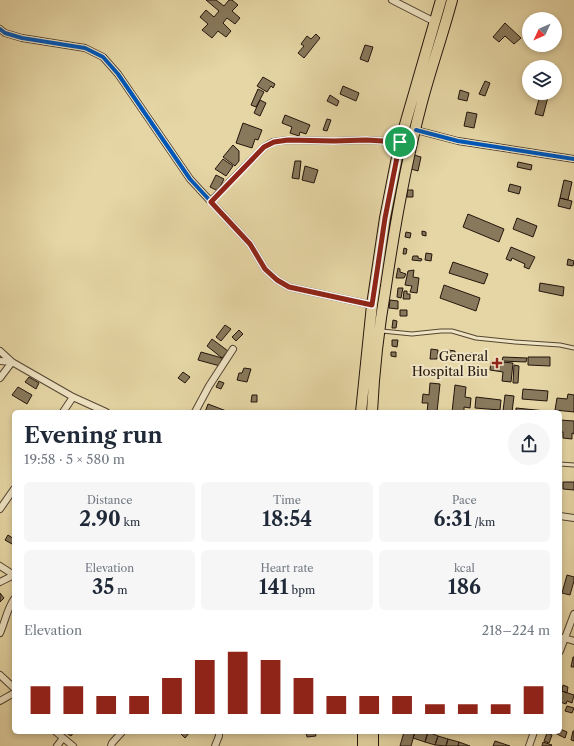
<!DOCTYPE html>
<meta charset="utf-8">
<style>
body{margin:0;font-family:"Libre Caslon Text",serif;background:#f6f6f7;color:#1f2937;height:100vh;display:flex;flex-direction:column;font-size:15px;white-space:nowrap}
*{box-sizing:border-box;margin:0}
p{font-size:13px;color:#747a83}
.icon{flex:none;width:22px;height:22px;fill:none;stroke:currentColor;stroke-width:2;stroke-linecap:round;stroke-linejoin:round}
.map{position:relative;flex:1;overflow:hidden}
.details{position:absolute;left:12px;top:410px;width:550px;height:324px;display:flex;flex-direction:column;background:#fff;border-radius:6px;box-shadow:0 2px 6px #0003}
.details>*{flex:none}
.needle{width:26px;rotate:226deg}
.fabs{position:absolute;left:522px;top:12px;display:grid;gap:8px}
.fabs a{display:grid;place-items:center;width:40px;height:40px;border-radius:50%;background:#fff;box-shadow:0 2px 6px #0003;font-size:20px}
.pin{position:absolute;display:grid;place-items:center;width:34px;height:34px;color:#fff;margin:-17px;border:2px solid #fff;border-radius:50%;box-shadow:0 1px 4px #0007}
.round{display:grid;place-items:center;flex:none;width:42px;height:42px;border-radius:21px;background:#f6f6f7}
.overview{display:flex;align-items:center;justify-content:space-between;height:68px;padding:0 12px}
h1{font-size:22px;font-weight:700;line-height:30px}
.stats{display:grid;grid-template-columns:repeat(3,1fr);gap:6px;height:68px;padding:4px 12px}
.stats div{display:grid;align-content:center;border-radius:6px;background:#f6f6f7;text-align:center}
.stats b{font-size:20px;font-weight:700}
.stats small{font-size:11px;font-weight:400}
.stats p{font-size:11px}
.chart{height:112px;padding:8px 12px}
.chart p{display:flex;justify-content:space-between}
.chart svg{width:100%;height:72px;margin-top:4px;stroke:#8f2418;stroke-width:6}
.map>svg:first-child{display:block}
.building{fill:#88795c;stroke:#23150d}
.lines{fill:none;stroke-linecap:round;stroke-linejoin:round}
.lane-casing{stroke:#544533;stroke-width:5}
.street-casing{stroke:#544533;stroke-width:8}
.primary-casing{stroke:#23150d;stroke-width:12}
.lane{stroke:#efe4c4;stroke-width:3}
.street{stroke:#efe4c4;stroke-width:6}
.primary{stroke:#e6d6a5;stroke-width:10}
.cycleway-casing{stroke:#efe4c4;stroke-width:6}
.cycleway{stroke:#0057b8;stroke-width:4}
.route-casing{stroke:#fff;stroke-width:8}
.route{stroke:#8f2418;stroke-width:5}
.poi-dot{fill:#8f2418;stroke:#efe4c4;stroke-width:1.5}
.labels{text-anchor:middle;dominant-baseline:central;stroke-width:4;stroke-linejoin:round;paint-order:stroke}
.poi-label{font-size:13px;fill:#23150d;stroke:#efe4c4;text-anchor:end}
</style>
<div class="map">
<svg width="574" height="746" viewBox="0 0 574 746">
<rect width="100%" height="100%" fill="#e6d6a5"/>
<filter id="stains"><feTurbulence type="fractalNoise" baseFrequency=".005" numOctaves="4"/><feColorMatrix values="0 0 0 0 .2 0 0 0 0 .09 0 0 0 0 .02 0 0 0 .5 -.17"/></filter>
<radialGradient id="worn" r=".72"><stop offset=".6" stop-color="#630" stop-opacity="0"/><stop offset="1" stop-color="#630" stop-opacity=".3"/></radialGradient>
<!-- building -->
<path class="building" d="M206,0H216L224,6L229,0H232L238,5L232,11L240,18L235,24L227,18L223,23L231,31L226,37L218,31L212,38L202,30L208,24L200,17L206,10L214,17L219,11Z
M505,23L521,38L514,44L505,36L499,42L493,37Z
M316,34L320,38L304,58L298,53L304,46L301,44L307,36L311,39Z
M365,45L373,47L368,62L360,59Z
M263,77L275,84L273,88L271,86L267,92L257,86Z
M485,81L490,83L485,96L479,94Z
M343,86L359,93L356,101L340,94Z
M258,89L264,92L256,107L251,105Z
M460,90L469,93L467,101L458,99Z
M330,95L339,101L337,106L327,101Z
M540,95L548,97L543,116L535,114Z
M260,100L266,103L260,116L254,113Z
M467,112L477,114L474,128L464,126Z
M285,115L310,125L306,134L300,132L299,136L290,133L292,127L282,123Z
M327,119L331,120L327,131L323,130Z
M243,123L262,130L258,140L255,139L252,148L236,143Z
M233,145L239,151V161L235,166L223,157Z
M414,155L421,157L418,171L411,169Z
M223,159L233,166L226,176L215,169Z
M295,161H301L299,179L292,178Z
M518,162L532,165L531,170L517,167Z
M305,166L318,170L314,183L302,180Z
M216,175L224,179L218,191L210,187Z
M564,180L572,182L568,200L560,198Z
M510,184L521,187L519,194L508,191Z
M407,190H413V197H407Z
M560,198L572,201L570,209L558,206Z
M468,214L504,229L499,242L463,227Z
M517,218L537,226L533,237L513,229Z
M422,231L426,232V236L422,235Z
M406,232L411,233L410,238L405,237Z
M511,247L535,257L529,269L524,267L525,264L512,258L511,261L506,259Z
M404,248L407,249L406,254H403Z
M426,253L432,254L431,261L425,260Z
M413,256H418V258L422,259L421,261L412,260Z
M568,259L574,261L573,266L567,265Z
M453,262L488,274L484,284L449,273Z
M398,268L400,269V272L406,274L404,278H396Z
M414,270L413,277L419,278L417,293L410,292L412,286L405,285L408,271Z
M540,283L564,287L563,296L539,291Z
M444,285L480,298L476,311L440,298Z
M398,288H403L401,298L397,297Z
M404,291H407V294H410V299H403Z
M390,300L398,301V309L389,308Z
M400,310H407V316H400Z
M393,320L397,321L396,328H392Z
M225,325L231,329L221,341L216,337Z
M239,330L243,334L236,341L232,337Z
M212,339L228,351L222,358L207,346Z
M392,340H398L397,347L392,346Z
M431,349L438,350L437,359H430Z
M448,350L455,351V360L447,359Z
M201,352L222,358L220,366L198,360Z
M391,352H396V357L391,356Z
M468,353L483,354L482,361L468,359Z
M503,357L527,358L526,362L502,361Z
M528,357H550V366L528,365Z
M491,361L513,363L511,382L502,381L503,372L490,370Z
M514,365L519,366L518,383H513Z
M244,368L251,369L247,382L237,380L239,373H242Z
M183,372L190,377L185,383L178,378Z
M29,377L39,383L36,389L25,382Z
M219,381L224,383L221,389L216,387Z
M430,383L440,384L437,412H427L428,403H422L423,394L429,395Z
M455,385L466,387L465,397L471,398L470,408L464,407V412H452Z
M18,387L32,395L27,404L12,395Z
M523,389L548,391L547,401L522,399Z
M568,394L574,395V412L555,410L557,398L567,399Z
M252,395H257V402H251Z
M505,395L514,396L512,412L503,411Z
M476,397L501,400L500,410L475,408Z
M208,404L229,412H205Z
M516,408L546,411V412H516Z
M560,420L574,421V434L572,433V439L563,438V432H560Z
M563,482H574V490L563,489Z
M8,535L14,539L12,544L5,540Z
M567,575L574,577V581L570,595L562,593Z
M0,593L4,598L0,602Z
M573,657H574V667H571Z
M563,685L568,687L567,693L562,691Z
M562,691L574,695L572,703L567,701L566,704L560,702V697Z
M567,706L574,708L572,713L565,711Z
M560,729L567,732L565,738L555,733V732H560Z
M573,731H574V741L571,740Z
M65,732H74L71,736Z
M179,732H190L185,738Z
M306,732H315L316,736L307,737Z
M404,732H415L411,746H400Z
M415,732H428L425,742L413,738Z
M428,732L438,736L435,745L425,742Z
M547,733L552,735L549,743L544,741Z
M438,736L448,739L446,746L435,745Z
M448,739L459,742L458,746H446Z
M495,741L510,746H493Z
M459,742L470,746H458Z
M543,742L552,745L551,746H542Z"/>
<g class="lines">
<defs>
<path id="lane" d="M382,331L412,334L441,331H452L476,338L515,342L560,345L574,348
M560,464L574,465"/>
<path id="street" d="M392,0L435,22
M0,29L5,33L22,38L85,48L103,57L118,74L190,179L250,244L265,269L277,280L289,287L372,305
M416,130L458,141L574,159
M211,201L264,147L273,142L288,140L334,141L367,140L400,142
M0,351L12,362L0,378
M0,361L12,362L73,397L106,412
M63,412L73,397
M195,412L209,386L233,349
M0,509L14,489
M560,516L574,518
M0,566L14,575
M0,582L14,575
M0,633C5,622 7,609 14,599
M560,638H564L574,641
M560,651L574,614
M0,675L14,688
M0,701L14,693
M56,732L73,746
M57,746L63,738
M111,746L112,743L122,732
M215,746L219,736V732
M529,746L534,732"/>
<path id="primary" d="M361,412L372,305L385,218L400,142L441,0
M372,412C374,370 379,327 386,286C395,224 406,162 422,102C431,68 443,34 452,0
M363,732V746
M373,732V746"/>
</defs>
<!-- lane casing -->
<use href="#lane" class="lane-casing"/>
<!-- street casing -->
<use href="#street" class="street-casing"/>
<!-- primary casing -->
<use href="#primary" class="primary-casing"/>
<!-- lane -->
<use href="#lane" class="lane"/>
<!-- street -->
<use href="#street" class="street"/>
<!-- primary -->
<use href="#primary" class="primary"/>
<defs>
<path id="cycleway" d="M0,29L5,33L22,38L85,48L103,57L118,74L190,179L250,244L265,269L277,280L289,287L372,305
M416,130L458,141L574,159
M211,201L264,147L273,142L288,140L334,141L367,140L400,142"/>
</defs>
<!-- cycleway casing -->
<use href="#cycleway" class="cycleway-casing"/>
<!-- cycleway -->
<use href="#cycleway" class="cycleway"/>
</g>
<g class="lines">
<defs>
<path id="route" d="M288,140L334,141L366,140L400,142L385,218L372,305L289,287L277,280L265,269L250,244L211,202L264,147L274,142Z"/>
</defs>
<!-- route casing -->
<use href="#route" class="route-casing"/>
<!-- route -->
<use href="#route" class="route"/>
</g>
<!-- markers -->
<path class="poi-dot" d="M495 357h4v4h4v4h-4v4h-4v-4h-4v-4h4z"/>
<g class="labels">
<!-- poi labels -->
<g class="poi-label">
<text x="488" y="356">General<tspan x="488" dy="15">Hospital Biu</tspan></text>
</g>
</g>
<rect width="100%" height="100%" filter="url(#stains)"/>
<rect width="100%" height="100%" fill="url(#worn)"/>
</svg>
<div class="fabs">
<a><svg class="needle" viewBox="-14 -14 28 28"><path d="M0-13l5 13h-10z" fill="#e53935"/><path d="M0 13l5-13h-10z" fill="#747a83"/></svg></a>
<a><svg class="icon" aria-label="layers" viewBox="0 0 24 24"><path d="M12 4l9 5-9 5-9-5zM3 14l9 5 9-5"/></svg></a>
</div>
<div class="pin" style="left:400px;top:142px;background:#1e9e55"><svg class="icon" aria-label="arrive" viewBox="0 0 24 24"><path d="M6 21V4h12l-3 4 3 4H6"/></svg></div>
<section class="details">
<div class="overview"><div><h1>Evening run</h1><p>19:58 · 5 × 580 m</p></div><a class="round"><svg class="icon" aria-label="share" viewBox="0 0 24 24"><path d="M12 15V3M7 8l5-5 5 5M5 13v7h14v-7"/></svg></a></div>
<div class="stats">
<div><p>Distance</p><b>2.90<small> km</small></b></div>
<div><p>Time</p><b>18:54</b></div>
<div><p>Pace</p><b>6:31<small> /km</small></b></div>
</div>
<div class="stats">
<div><p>Elevation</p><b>35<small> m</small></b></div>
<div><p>Heart rate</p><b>141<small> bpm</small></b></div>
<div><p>kcal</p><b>186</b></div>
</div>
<div class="chart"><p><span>Elevation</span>218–224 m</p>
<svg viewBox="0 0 160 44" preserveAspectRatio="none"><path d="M5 44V27M15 44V27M25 44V33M35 44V33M45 44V22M55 44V11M65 44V6M75 44V11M85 44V22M95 44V33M105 44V33M115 44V33M125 44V38M135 44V38M145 44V38M155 44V27"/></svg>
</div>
</section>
</div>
